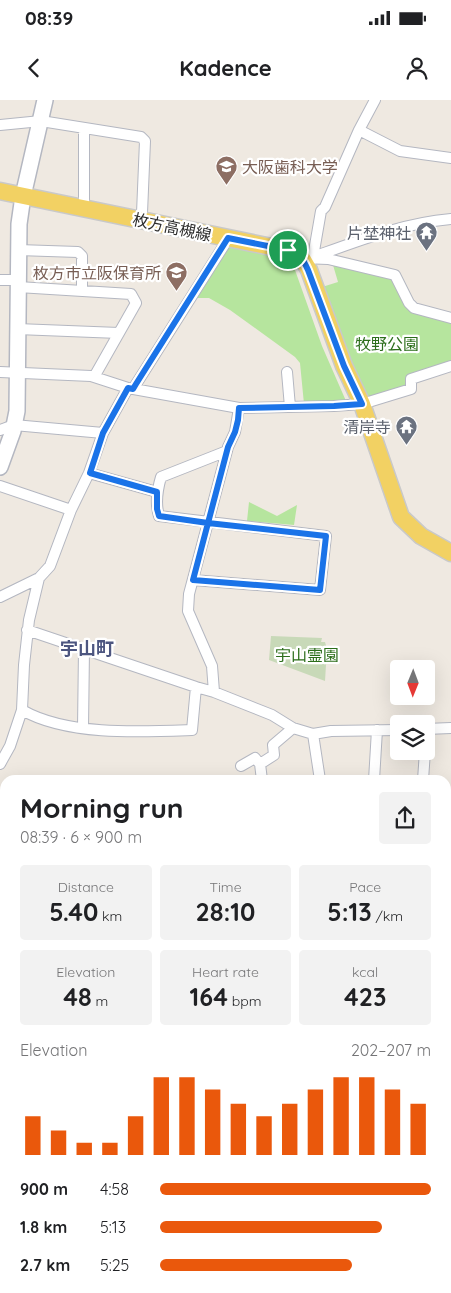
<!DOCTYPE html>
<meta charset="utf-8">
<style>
body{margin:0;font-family:Quicksand,"Noto Sans JP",sans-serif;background:#f2f2f2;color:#202124;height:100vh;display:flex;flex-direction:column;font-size:19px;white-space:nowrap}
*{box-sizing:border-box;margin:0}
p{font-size:16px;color:#757577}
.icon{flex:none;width:28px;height:28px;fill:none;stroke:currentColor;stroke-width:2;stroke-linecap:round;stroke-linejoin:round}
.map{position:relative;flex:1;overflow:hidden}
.side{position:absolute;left:0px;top:675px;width:451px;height:519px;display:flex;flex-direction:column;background:#fff;border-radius:15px 15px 0 0;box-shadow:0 5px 20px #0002}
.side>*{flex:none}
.needle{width:32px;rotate:181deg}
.buttons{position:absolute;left:390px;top:560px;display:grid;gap:10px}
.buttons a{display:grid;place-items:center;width:45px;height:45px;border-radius:5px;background:#fff;box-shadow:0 5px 20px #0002;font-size:25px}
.pin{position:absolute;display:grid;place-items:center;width:42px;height:42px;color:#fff;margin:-21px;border:2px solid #fff;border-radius:50%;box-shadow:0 1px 5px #0007}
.round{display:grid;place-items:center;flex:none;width:52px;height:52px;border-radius:5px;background:#f2f2f2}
.headline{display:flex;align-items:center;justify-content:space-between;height:85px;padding:0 20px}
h1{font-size:28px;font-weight:700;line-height:38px}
.figures{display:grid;grid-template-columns:repeat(3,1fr);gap:8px;height:85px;padding:5px 20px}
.figures div{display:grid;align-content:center;border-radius:5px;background:#f2f2f2;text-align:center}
.figures b{font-size:25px;font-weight:700}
.figures small{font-size:14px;font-weight:400}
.figures p{font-size:14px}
.chart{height:140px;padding:10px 20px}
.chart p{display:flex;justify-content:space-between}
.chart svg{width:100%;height:90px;margin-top:5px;stroke:#ea580c;stroke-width:6}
ul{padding:0 20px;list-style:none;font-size:16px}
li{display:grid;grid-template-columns:80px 60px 1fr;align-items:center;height:38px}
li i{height:12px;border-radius:6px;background:#ea580c}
.status{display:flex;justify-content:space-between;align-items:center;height:35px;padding:0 25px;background:#fff;direction:ltr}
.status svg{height:14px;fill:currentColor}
header{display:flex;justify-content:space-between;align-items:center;height:65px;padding:0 20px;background:#fff;font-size:22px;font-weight:700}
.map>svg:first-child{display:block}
.green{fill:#b6e59e}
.cemetery{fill:#c8d9b8}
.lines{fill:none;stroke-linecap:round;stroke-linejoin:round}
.stream{stroke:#75cff0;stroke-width:2.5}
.secondary-tunnel{stroke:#c8c4bd;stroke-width:15;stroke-dasharray:15 8;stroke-linecap:butt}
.street-casing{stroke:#b4b7c1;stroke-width:12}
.secondary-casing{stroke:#b4b7c1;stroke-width:18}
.primary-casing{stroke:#c9c9c9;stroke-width:19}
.street{stroke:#fff;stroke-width:10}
.secondary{stroke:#fff;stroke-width:15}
.primary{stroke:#f2d163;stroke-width:16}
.rail{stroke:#a3a6b8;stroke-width:2.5}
.route-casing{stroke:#fff;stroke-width:10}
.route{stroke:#1a73e8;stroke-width:6}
.labels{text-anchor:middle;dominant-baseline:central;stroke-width:4.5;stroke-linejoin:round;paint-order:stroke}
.education-label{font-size:16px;fill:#785e54;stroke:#fff;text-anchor:start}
.street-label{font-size:16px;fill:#2e2e2e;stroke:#fff}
.worship-label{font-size:16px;fill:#5b616d;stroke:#fff;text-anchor:end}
.park-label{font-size:16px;fill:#2c6e1b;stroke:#fff}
.neighbourhood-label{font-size:18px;font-weight:bold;fill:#4d5680;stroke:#fff}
</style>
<div class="status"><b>08:39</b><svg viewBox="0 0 49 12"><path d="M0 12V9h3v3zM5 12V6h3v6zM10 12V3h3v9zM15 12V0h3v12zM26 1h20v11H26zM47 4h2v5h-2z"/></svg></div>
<header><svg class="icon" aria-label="back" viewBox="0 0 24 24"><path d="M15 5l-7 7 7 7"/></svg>Kadence<svg class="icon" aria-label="person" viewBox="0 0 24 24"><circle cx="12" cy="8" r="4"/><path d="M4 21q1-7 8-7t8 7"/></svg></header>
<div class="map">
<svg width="451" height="1193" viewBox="0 0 451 1193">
<rect width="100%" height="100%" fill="#efe9e1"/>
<!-- green -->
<path class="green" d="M229,146L284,159L295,170L322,246L346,301L304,304L300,263L295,257L230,210L209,198H197Z
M333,165L389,177L394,182L409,209L451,223V263L404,286L365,299L322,187L338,182Z
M249,402L277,416L297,405L294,425L247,421Z"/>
<!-- cemetery -->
<path class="cemetery" d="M271,536L322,538L321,542H325L327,549L325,581L269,560Z"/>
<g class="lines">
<!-- stream -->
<path class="stream" d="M0,856L5,854
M446,1044L451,1049"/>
<!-- secondary-tunnel -->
<path class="secondary-tunnel" d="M227,1189L236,1193"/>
<defs>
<path id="street" d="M0,25L41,21L141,37L145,41L142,113L139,119
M84,28V108
M359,30L400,51L451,58
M18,150L78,152L82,156V190
M316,156C360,140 404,123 451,119
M313,157L321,111L325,107L359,30L375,0
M302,158L328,159L395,175L409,203L414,208L451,218
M0,180H18
M18,187L131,194L136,203L94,277
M17,229L119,233
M0,272L91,276L128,288L239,308L334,306L362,304L411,289V279L451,266
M287,272L290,307
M133,289L228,139
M0,330L14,325L103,333
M89,373L157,392
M0,386L71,410
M39,478L29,520L24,565L22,610C67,636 141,632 192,630L196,587
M193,480L320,490L326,436L159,416C155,403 157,391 161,377L227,351
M0,497L39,478L50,466L71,410L89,373L103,333L128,288
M27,530L196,587L214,592L272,615L293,628L313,634L331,631L399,630
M214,592L212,566L188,511L189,494L228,347L235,332L239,308
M83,628L84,549
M426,629L451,628
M313,634L320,680
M426,642L427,629
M0,664L10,646L22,610
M241,666L255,658L260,664
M262,680L260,664L274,655L273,645L293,628
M374,680L377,630
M423,680L425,651
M446,786L451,791
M0,819L5,815
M446,831L451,824
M0,873H5
M0,912H5
M446,933L451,927
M446,945L451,949
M0,955H5
M446,992L451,995
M446,1100L451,1104
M210,1193L215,1189
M242,1193L245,1189"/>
<path id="secondary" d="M0,367L13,331L17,311L19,124L23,96L45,0
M0,1089L5,1091
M186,1189L194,1193
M251,1189L261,1193"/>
<path id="primary" d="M0,91L296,152L302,158L309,170L344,266L362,304L401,417L421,436L451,453"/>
</defs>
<!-- street casing -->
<use href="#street" class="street-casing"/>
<!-- secondary casing -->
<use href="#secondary" class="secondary-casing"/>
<!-- primary casing -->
<use href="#primary" class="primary-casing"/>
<!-- street -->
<use href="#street" class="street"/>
<!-- secondary -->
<use href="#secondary" class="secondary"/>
<!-- primary -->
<use href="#primary" class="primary"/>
<!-- rail -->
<path class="rail" d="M446,914L451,908
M223,1193L227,1189"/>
</g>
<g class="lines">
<defs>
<path id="route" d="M288,150L228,138L136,284L133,289L128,288L103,333L90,373L157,392V409L159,416L208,423L193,480L320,490L326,436L208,423L228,347L235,332L238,320L239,308L334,306L362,304L344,266L308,170C303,159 300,153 288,150"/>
</defs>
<!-- route casing -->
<use href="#route" class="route-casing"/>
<!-- route -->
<use href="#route" class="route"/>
</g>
<!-- icons -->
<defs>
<symbol id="university-pin" viewBox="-11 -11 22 30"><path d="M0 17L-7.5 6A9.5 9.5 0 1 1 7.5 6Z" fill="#8d6e63" stroke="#fff"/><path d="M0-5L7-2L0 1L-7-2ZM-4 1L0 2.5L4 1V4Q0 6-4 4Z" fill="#fff"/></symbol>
<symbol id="temple-pin" viewBox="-11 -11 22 30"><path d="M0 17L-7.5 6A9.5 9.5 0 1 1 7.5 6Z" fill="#6b7280" stroke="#fff"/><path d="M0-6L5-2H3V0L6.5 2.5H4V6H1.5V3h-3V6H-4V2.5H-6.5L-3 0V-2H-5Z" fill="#fff"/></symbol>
<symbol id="school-pin" viewBox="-11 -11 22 30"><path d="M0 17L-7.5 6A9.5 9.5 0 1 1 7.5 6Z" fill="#8d6e63" stroke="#fff"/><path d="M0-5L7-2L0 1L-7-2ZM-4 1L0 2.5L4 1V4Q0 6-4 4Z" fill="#fff"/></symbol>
</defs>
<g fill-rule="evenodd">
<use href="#university-pin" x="214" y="54" width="25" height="34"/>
<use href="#temple-pin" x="414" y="120" width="25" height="34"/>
<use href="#school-pin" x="164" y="160" width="25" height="34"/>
<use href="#temple-pin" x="394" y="314" width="25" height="34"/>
</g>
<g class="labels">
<!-- education labels -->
<g class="education-label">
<text x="242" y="67">大阪歯科大学</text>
<text x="161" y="173" text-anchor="end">枚方市立阪保育所</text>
</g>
<!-- street labels -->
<g class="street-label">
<text transform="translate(172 127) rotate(12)">枚方高槻線</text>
</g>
<!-- worship labels -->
<g class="worship-label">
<text x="411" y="133">片埜神社</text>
<text x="391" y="327">清岸寺</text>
</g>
<!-- park labels -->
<g class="park-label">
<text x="387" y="244">牧野公園</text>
<text x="307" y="555">宇山霊園</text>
</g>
<!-- neighbourhood labels -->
<g class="neighbourhood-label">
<text x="87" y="548">宇山町</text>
</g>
</g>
</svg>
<div class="buttons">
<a><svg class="needle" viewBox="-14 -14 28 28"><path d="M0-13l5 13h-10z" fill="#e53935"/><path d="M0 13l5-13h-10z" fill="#757577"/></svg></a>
<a><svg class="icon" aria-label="layers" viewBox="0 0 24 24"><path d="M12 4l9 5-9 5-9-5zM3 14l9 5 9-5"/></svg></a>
</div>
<div class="pin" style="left:288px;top:150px;background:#1e9e55"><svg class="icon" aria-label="arrive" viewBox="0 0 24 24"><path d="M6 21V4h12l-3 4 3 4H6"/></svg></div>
<section class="side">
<div class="headline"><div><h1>Morning run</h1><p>08:39 · 6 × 900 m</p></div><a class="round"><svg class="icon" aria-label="share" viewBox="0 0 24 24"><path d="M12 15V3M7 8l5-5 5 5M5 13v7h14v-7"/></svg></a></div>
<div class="figures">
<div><p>Distance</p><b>5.40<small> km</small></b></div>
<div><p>Time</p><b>28:10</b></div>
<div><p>Pace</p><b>5:13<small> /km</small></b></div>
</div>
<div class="figures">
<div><p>Elevation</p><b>48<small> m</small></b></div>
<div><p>Heart rate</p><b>164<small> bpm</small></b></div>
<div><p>kcal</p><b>423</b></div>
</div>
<div class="chart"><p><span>Elevation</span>202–207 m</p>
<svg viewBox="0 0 160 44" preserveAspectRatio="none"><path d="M5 44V25M15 44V32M25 44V38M35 44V38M45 44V25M55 44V6M65 44V6M75 44V12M85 44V19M95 44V25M105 44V19M115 44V12M125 44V6M135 44V6M145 44V12M155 44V19"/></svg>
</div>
<ul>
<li><b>900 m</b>4:58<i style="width:100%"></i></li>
<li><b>1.8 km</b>5:13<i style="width:82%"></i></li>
<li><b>2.7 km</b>5:25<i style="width:71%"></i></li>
</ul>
</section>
</div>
